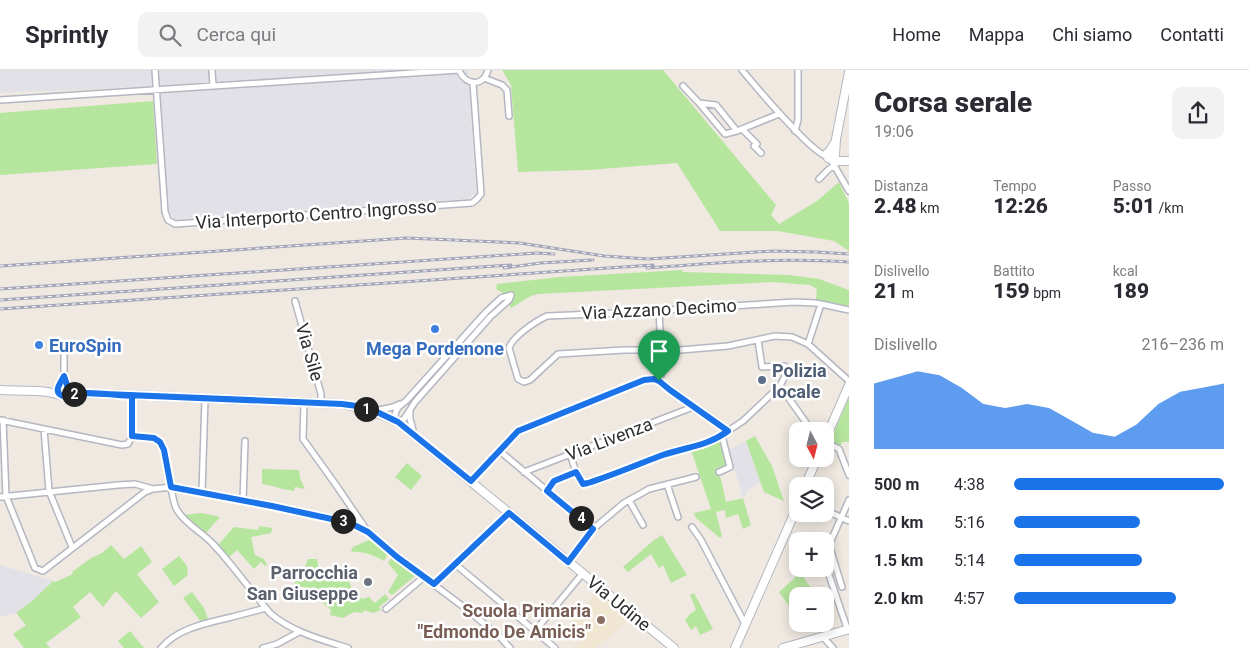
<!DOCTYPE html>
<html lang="it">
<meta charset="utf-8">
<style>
body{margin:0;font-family:Roboto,sans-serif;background:#f2f2f3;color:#2b2b33;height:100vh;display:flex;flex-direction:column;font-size:19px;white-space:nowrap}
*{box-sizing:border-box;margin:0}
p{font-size:16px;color:#7c7c81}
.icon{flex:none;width:28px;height:28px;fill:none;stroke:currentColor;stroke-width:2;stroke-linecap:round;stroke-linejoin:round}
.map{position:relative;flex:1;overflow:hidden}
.panel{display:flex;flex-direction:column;background:#fff;width:400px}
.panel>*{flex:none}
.needle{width:32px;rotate:173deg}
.fabs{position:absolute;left:789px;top:352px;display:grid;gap:10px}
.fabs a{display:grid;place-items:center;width:45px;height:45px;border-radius:10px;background:#fff;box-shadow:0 2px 12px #0003;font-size:25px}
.pin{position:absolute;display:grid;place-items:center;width:42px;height:42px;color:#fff;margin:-51px -21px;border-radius:50% 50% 50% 0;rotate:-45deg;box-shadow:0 0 5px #0007}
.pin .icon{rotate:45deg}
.km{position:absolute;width:25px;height:25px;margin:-12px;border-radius:50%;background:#222;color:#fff;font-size:14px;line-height:25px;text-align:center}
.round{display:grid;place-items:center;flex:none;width:52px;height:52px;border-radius:10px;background:#f2f2f3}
.overview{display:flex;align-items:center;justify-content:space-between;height:85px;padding:0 25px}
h1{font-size:28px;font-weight:800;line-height:38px}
.stats{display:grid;grid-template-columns:repeat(3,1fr);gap:8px;height:85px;padding:5px 25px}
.stats div{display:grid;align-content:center}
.stats b{font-size:21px;font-weight:800}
.stats small{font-size:14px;font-weight:400}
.stats p{font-size:14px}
.chart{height:140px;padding:10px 25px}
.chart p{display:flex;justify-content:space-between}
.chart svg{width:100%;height:90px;margin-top:5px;fill:#1a73e8;opacity:.7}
ul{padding:0 25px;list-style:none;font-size:16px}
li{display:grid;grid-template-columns:80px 60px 1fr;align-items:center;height:38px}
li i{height:12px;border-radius:6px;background:#1a73e8}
header{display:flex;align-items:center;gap:30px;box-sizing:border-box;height:70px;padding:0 25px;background:#fff;border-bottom:1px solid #e1e1e2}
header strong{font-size:24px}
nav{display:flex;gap:28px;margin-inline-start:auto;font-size:18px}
.search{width:350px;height:45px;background:#f2f2f3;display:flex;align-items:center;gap:12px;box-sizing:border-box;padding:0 18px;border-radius:10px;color:#7c7c81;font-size:19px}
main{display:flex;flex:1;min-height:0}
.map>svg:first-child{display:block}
.industrial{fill:#e3e1e8}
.education{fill:#f0e6d1}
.green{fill:#b6e59e}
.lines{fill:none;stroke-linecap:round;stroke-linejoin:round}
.street-casing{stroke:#b4b7c1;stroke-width:8}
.secondary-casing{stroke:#b4b7c1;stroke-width:10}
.street{stroke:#fff;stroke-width:5}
.secondary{stroke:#fff;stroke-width:8}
.rail-casing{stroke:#a3a6b8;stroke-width:3}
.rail{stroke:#fff;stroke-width:1;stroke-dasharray:4;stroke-linecap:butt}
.route-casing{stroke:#fff;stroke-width:10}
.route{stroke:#1a73e8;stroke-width:6}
.shop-dot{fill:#3f7fe0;stroke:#fff;stroke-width:2}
.service-dot{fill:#5c6f8a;stroke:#fff;stroke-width:2}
.worship-dot{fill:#6b7280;stroke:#fff;stroke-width:2}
.education-dot{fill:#8d6e63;stroke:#fff;stroke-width:2}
.labels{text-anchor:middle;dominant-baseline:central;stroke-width:5;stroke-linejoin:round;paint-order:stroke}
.street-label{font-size:18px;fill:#2e2e2e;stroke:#fff}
.shop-label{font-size:18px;font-weight:bold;fill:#366cbe;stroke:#fff;text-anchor:start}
.service-label{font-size:18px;font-weight:bold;fill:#4e5e75;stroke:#fff;text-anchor:start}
.worship-label{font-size:18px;font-weight:bold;fill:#5b616d;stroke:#fff;text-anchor:end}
.education-label{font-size:18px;font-weight:bold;fill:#785e54;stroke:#fff;text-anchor:end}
</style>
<header>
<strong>Sprintly</strong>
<div class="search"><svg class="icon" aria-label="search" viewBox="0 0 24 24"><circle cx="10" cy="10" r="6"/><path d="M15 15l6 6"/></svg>Cerca qui</div>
<nav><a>Home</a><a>Mappa</a><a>Chi siamo</a><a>Contatti</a></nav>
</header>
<main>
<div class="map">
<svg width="849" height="578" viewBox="0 0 849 578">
<rect width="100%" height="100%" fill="#efe9e1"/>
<!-- industrial -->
<path class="industrial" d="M0,0H468L476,123L467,129L175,149L169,142L159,16L0,23Z
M746,371L761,412L748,420L743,428L729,380Z
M0,495L53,511L32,531L16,543L0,547Z"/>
<!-- education -->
<path class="education" d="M597,522L630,549L595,578H574L583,567L569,555Z"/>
<!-- green -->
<path class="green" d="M502,0H663L776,135L771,145L779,154L817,131L839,112L849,133V181L834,171L778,161H720L677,93L588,100L518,102L511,15Z
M153,31L157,94L0,105V43Z
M683,200L682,202L790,205L819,209L849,220V236L816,230L817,219L810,215L772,212L538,224L531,226L511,238L503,223L496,219L497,214L560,207Z
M849,327V372H842L841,375L837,376L830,372Z
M755,366L772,396L784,431L764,422L746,371Z
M719,370L721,372L726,393L724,396L716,399L721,409L726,432L743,428L751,455L743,459L738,444L726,448L725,440L716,442L722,466L720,468L696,448L694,443L711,439L691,380Z
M407,393L422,406L411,420L395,407Z
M262,399L299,400L300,408L305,419L295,417L294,421L278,418L277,417L262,414Z
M202,443L220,447L206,463L184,445Z
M259,456L272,458L271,463L251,467L255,485L264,489L267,495L265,496L261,492L254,499L237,480L228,488L217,476L234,457L258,460Z
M662,465L687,505L671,513L663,495L659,498L651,484L628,502L623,497L654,470Z
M369,470L388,484L384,491C373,485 364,481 351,482L353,477Z
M111,475L124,489L141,476L152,492L137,504L159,532L141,548L116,521L103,537L90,522L73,537L81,547L46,573L50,578H24L13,564L26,555L16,543L32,531L53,511L55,512L73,504L72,502L91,488L102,483Z
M179,486L187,496L188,505L174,516L162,499Z
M392,487L415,506L392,525L388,522L398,505L388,493Z
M308,489H317L319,500L343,496L352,519L362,529L367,528L368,526L375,533L385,524L389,529L379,537L381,540L373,543L364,540L363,543L354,542L343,548L330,545L331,540L304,517L296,518L284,532L303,498L305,497Z
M800,503L817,526H798L797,541L794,543L779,522Z
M192,522L204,538L208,549L201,552L183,528Z
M694,523L713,559L700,565L696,556L691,560L685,550L690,544L696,540L690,525Z
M130,561L144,578H124L118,571Z"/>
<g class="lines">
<defs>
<path id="street" d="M155,0L165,142L168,150L175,154L472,133L477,129L481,124L473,13
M212,0L213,16
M742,0C761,23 781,46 803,68C810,75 817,82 827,87
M484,8L502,15L507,20L509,46
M683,16L699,33L716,35L737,61L779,44
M0,30L459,0C465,15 483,18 488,0
M699,33L725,64L737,61
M742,59L757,74L754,76L761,83
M795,61L798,50V0
M831,90L849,121
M819,109L829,99L835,95
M295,231L321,324V334
M821,234L849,240
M659,240L662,302L659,311
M808,274L821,234L815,233L795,232L618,243L547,246C536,251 513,266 509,278L518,309L524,312L530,310L558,284L624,280H680L728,276L775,266L792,267L808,274L849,311
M64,286V306L67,316
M780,316L812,361
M133,326L132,366C139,367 149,366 155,369C171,376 168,425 177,440C185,454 202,462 213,474C228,490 241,507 254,524C260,530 265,538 271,544C292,562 323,570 348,578
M304,333L303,369L336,415L368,462L397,487L469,541L500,567L510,578
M375,341L393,337L400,334
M410,341V349L414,364
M0,350L122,375L128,374L132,366
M3,350L6,426L35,498L43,501L145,422L153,419L171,417L272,435L338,450L350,453L368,462
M395,350C394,340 399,336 406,331L486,242L501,228L511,225L509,230L490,247L415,332L404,349L398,352
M44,359L49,421L72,477
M825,372L839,379L849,405
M499,382L502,383L593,459
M570,384L576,402
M524,402L693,337
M719,402L726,399L730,397L722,366
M471,411L519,361L649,309H654L659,311L670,320L728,361L743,351L780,316L787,302L785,296H783L762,297L758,270
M667,414L678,447
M547,421L554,411L576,402L583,415L588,413C613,406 636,395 660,386C686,377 705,377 728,361
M202,422L205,329
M0,427L118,415L135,414L153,419
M243,430L245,371
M629,430L643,455
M825,440L849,451
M692,457L701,470L745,554
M568,491L593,459L624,433L649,419L696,407
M455,494L535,561L583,503
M829,505L848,561
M434,514L509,443
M842,517L830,478V473L849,430
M386,539L424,507
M535,561L555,578
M823,567L833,578
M161,578C178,558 207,553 232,547C243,544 255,541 266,538
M263,578L277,574L299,562"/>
<path id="secondary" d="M834,74L829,82L827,83L828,88L837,91H847
M831,89L835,86L836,69L849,2
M0,320C19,321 46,319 63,326L68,324L81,323L342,334C362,337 379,343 398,352L674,578
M58,323V318C61,313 66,314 69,318L68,324
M825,370L849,315
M805,416L817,389
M735,578L798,435
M783,578L849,559"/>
</defs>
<!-- street casing -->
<use href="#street" class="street-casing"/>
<!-- secondary casing -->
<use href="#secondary" class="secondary-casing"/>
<!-- street -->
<use href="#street" class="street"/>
<!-- secondary -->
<use href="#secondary" class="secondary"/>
<defs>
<path id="rail" d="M0,196L407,168L520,173L604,186L648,189L773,181L816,182L849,184
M504,198L540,193L593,190
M647,198C714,193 781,187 849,192
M0,219L537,183L554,184
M0,230L511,195
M0,239L653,195"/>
</defs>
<!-- rail casing -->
<use href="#rail" class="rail-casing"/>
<!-- rail -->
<use href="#rail" class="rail"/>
</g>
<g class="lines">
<defs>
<path id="route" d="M659,311L654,309L644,310L518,361L471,411L398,352L377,342L357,336L342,334L81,323L68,318L64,306C61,313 52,322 63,326C82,320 111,325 132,326V366L154,368L160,372L164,380L171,417L272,436L350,453L368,462L397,487L434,514L509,443L568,492L593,459L547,421L554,411L576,402L583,414L588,413C613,405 636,395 660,386C685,377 706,377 728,361L670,320L659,311"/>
</defs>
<!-- route casing -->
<use href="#route" class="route-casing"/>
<!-- route -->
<use href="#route" class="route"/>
</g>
<!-- markers -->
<g class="shop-dot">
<circle cx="435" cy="259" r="5"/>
<circle cx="39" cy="275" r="5"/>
</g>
<circle class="service-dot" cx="762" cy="310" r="5"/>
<circle class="worship-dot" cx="368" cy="512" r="5"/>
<circle class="education-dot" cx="601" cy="550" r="5"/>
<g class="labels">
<!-- street labels -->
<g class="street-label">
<text transform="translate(316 144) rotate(-4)">Via Interporto Centro Ingrosso</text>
<text transform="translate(659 239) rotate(-3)">Via Azzano Decimo</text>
<text transform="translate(310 282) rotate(74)">Via Sile</text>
<text transform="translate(609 369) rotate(-21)">Via Livenza</text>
<text transform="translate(619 533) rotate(39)">Via Udine</text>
</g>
<!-- shop labels -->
<g class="shop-label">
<text x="49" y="275">EuroSpin</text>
<text x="435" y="278" text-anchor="middle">Mega Pordenone</text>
</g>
<!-- service labels -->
<g class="service-label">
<text x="772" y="300">Polizia<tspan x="772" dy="21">locale</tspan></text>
</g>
<!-- worship labels -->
<g class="worship-label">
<text x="358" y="502">Parrocchia<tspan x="358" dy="21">San Giuseppe</tspan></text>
</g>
<!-- education labels -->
<g class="education-label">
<text x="591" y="540">Scuola Primaria<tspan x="591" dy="21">"Edmondo De Amicis"</tspan></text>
</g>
</g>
</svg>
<div class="fabs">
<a><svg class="needle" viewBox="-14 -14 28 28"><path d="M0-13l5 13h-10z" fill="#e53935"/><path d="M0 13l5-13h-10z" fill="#7c7c81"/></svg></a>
<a><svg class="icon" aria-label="layers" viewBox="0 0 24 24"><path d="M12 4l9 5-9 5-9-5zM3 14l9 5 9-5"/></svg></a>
<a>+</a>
<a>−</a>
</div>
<div class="pin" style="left:659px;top:311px;background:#1e9e55"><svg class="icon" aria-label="arrive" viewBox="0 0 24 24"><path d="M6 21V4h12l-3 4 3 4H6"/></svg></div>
<b class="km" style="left:366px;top:339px">1</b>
<b class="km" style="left:74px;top:324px">2</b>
<b class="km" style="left:343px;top:451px">3</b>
<b class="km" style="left:581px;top:448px">4</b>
</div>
<section class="panel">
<div class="overview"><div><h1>Corsa serale</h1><p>19:06</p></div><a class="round"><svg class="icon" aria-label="share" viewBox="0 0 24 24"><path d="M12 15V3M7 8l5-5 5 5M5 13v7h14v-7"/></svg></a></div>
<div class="stats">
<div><p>Distanza</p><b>2.48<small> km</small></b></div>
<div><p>Tempo</p><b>12:26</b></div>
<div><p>Passo</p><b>5:01<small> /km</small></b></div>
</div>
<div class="stats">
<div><p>Dislivello</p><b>21<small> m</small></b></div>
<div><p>Battito</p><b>159<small> bpm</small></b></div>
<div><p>kcal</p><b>189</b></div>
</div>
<div class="chart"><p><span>Dislivello</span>216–236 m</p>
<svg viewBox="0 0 160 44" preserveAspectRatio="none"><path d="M0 44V12L10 9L20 6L30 8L40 14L50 22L60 24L70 22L80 24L90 30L100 36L110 38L120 32L130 22L140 16L150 14L160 12V44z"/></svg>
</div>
<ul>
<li><b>500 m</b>4:38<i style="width:100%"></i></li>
<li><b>1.0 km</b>5:16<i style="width:60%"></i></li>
<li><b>1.5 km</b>5:14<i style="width:61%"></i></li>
<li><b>2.0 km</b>4:57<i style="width:77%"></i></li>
</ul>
</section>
</main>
